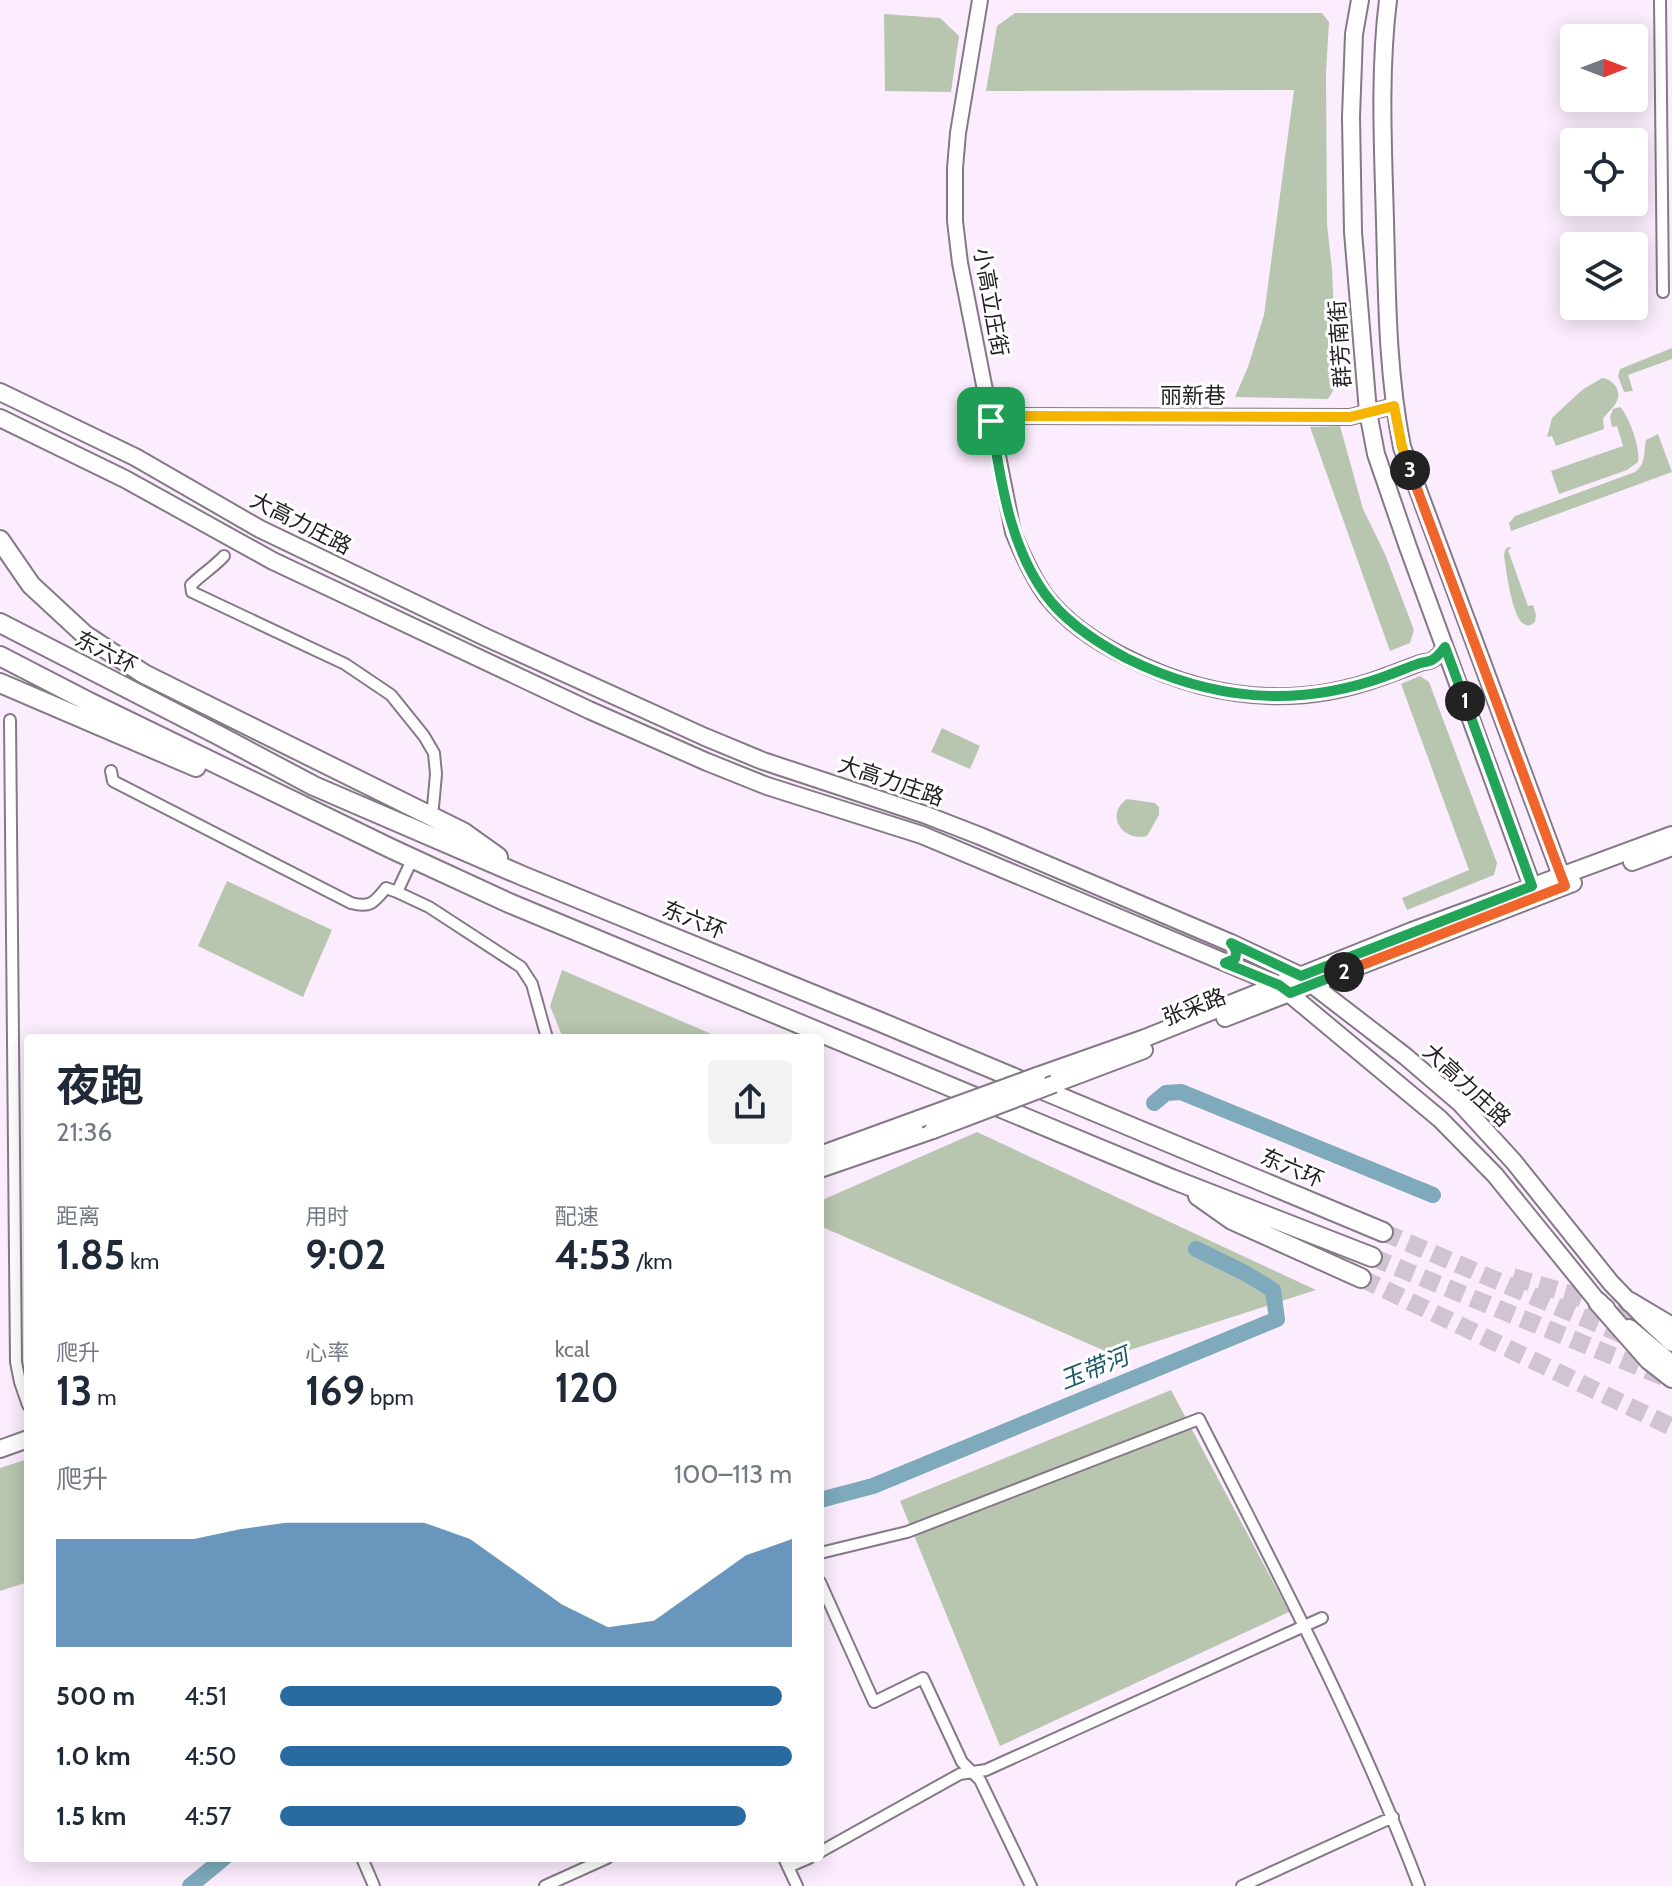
<!DOCTYPE html>
<html lang="zh">
<meta charset="utf-8">
<style>
body{margin:0;font-family:Cabin,"Noto Sans SC",sans-serif;background:#f2f2f3;color:#1f2937;height:100vh;display:flex;flex-direction:column;font-size:30px;white-space:nowrap}
*{box-sizing:border-box;margin:0}
p{font-size:26px;color:#747a83}
.icon{flex:none;width:44px;height:44px;fill:none;stroke:currentColor;stroke-width:2;stroke-linecap:round;stroke-linejoin:round}
.map{position:relative;flex:1;overflow:hidden}
.side{position:absolute;left:24px;top:1034px;width:800px;height:828px;display:flex;flex-direction:column;background:#fff;border-radius:8px;box-shadow:0 4px 20px #0003}
.side>*{flex:none}
.needle{width:52px;rotate:90deg}
.controls{position:absolute;left:1560px;top:24px;display:grid;gap:16px}
.controls a{display:grid;place-items:center;width:88px;height:88px;border-radius:8px;background:#fff;box-shadow:0 4px 20px #0003;font-size:40px}
.pin{position:absolute;display:grid;place-items:center;width:68px;height:68px;color:#fff;margin:-34px;border-radius:16px;box-shadow:0 4px 12px #0006}
.km{position:absolute;width:40px;height:40px;margin:-20px;border-radius:50%;background:#222;color:#fff;font-size:22px;line-height:40px;text-align:center}
.round{display:grid;place-items:center;flex:none;width:84px;height:84px;border-radius:8px;background:#f2f2f3}
.headline{display:flex;align-items:center;justify-content:space-between;height:136px;padding:0 32px}
h1{font-size:44px;font-weight:700;line-height:60px}
.figures{display:grid;grid-template-columns:repeat(3,1fr);gap:12px;height:136px;padding:8px 32px}
.figures div{display:grid;align-content:center}
.figures b{font-size:40px;font-weight:700}
.figures small{font-size:22px;font-weight:400}
.figures p{font-size:22px}
.chart{height:224px;padding:16px 32px}
.chart p{display:flex;justify-content:space-between}
.chart svg{width:100%;height:144px;margin-top:8px;fill:#296aa0;opacity:.7}
ul{padding:0 32px;list-style:none;font-size:26px}
li{display:grid;grid-template-columns:128px 96px 1fr;align-items:center;height:60px}
li i{height:20px;border-radius:10px;background:#296aa0}
.map>svg:first-child{display:block}
.green{fill:#b8c6b0}
.lines{fill:none;stroke-linecap:round;stroke-linejoin:round}
.river{stroke:#7eaabc;stroke-width:16}
.highway-tunnel{stroke:#d1c4d2;stroke-width:18;stroke-dasharray:18 9;stroke-linecap:butt}
.street-casing{stroke:#857887;stroke-width:14}
.secondary-casing{stroke:#857887;stroke-width:18}
.primary-casing{stroke:#857887;stroke-width:20}
.highway-casing{stroke:#857887;stroke-width:22}
.street{stroke:#fff;stroke-width:10}
.secondary{stroke:#fff;stroke-width:14}
.primary{stroke:#fff;stroke-width:16}
.highway{stroke:#fff;stroke-width:18}
.primary-bridge-casing{stroke:#857887;stroke-width:20;stroke-linecap:butt}
.primary-bridge{stroke:#fff;stroke-width:16}
.split-1-casing{stroke:#fff;stroke-width:16}
.split-2-casing{stroke:#fff;stroke-width:16}
.split-3-casing{stroke:#fff;stroke-width:16}
.split-4-casing{stroke:#fff;stroke-width:16}
.split-1{stroke:#22a559;stroke-width:10}
.split-2{stroke:#22a559;stroke-width:10}
.split-3{stroke:#f0652b;stroke-width:10}
.split-4{stroke:#f5b400;stroke-width:10}
.labels{text-anchor:middle;dominant-baseline:central;stroke-width:6;stroke-linejoin:round;paint-order:stroke}
.street-label{font-size:22px;fill:#231e24;stroke:#fff}
.water-label{font-size:24px;font-style:italic;fill:#1c576b;stroke:#fff}
</style>
<div class="map">
<svg width="1672" height="1886" viewBox="0 0 1672 1886">
<rect width="100%" height="100%" fill="#fcedfe"/>
<!-- green -->
<path class="green" d="M1015,13H1322L1329,22L1326,73L1327,224L1332,269L1337,384L1328,399L1235,397L1248,367L1264,315L1294,90L986,91L997,26Z
M884,14L940,18L959,36L951,92L885,91Z
M1672,348V359L1628,375L1633,391L1624,392L1618,376L1620,369Z
M1602,378C1613,379 1623,391 1616,403C1613,408 1607,413 1603,419L1604,429L1556,446L1552,436L1547,437L1552,418L1582,390Z
M1620,407C1629,416 1641,449 1638,462L1627,470L1559,494L1551,471L1623,446L1617,426L1612,427L1610,417L1613,409Z
M1340,426L1363,509L1385,554L1414,630L1410,643L1390,651L1310,427Z
M1658,434L1672,472L1511,531L1509,523L1515,516L1635,472C1647,463 1643,452 1646,440Z
M1508,547L1512,548L1508,550L1528,606L1533,605L1536,615L1535,622C1531,625 1529,627 1524,624C1512,618 1506,569 1504,556L1505,550Z
M1420,676L1429,682L1497,863L1494,875L1407,910L1402,898L1469,870L1401,684Z
M942,728L980,746L970,769L931,752Z
M1127,799L1155,803L1159,807V815L1147,836C1123,842 1104,815 1127,799Z
M227,881L332,930L303,997L198,946Z
M562,970L721,1038H563L550,1006Z
M977,1132L1316,1290L1114,1355L820,1226V1201Z
M1171,1390L1289,1612L1000,1746L900,1501Z
M28,1459V1582L0,1591V1468Z"/>
<g class="lines">
<!-- river -->
<path class="river" d="M1154,1103L1166,1093L1181,1092L1433,1195
M820,1500L873,1486L1277,1319L1273,1290L1245,1273L1196,1249
M190,1886L224,1858"/>
<!-- highway-tunnel -->
<path class="highway-tunnel" d="M1383,1232L1633,1339
M1372,1257L1669,1379
M1513,1277L1570,1294L1655,1327
M1361,1278L1672,1427"/>
<defs>
<path id="street" d="M1660,0L1663,292
M224,556C214,567 202,574 191,585L192,592L345,664L391,695L424,736L434,753L436,774L433,807
M10,720L16,1362L20,1382L28,1405
M111,771L113,781L351,903C370,908 374,903 386,888L397,892
M410,864L397,892L429,907L521,967L532,984L547,1038
M820,1553L907,1532L1199,1419C1277,1572 1358,1725 1419,1886
M820,1582L874,1702L923,1678L962,1762L980,1780L1031,1886
M820,1852L960,1774L986,1770L1322,1618
M362,1858L374,1886
M784,1858L797,1886
M788,1867L809,1858
M545,1886L607,1858
M1242,1886L1393,1817"/>
<path id="secondary" d="M980,0L958,133L955,168V221L960,263L1013,532C1022,554 1032,577 1046,596C1068,624 1097,643 1128,658C1209,699 1294,709 1380,678C1394,673 1407,668 1420,663C1424,662 1428,662 1432,660C1437,658 1442,651 1445,647
M991,421L1012,416L1350,417L1394,406"/>
<path id="primary" d="M1360,0L1354,34L1351,117L1353,232L1368,412L1376,454L1408,547L1536,897
M1388,0C1379,73 1383,147 1385,221C1387,296 1387,372 1402,447L1565,886
M0,392L135,457L260,529L485,637L705,737L763,761L926,815L980,836L1231,943L1301,976L1405,1056L1461,1104L1514,1162L1611,1283L1643,1316L1672,1343
M0,418L125,479L273,561L589,710L707,762L767,786L922,835L1279,985L1440,1119L1495,1175L1598,1302L1606,1308
M1632,862L1672,847
M1225,1018L1573,883
M1037,1076L1145,1038L1412,931L1672,835
M1054,1084L1144,1050
M820,1155L919,1119
M820,1169L933,1130
M1629,1328L1672,1364
M0,1449L28,1439"/>
<path id="highway" d="M0,540L31,585L85,635L144,674L463,832L498,857
M0,623L218,735L314,786L523,876L878,1021L1383,1232
M0,656L89,702L392,849L509,903L1172,1179L1372,1257
M0,683L196,767
M1198,1196L1232,1220L1361,1278
M1598,1302L1649,1360L1672,1378
M1630,1302L1672,1327"/>
</defs>
<!-- street casing -->
<use href="#street" class="street-casing"/>
<!-- secondary casing -->
<use href="#secondary" class="secondary-casing"/>
<!-- primary casing -->
<use href="#primary" class="primary-casing"/>
<!-- highway casing -->
<use href="#highway" class="highway-casing"/>
<!-- street -->
<use href="#street" class="street"/>
<!-- secondary -->
<use href="#secondary" class="secondary"/>
<!-- primary -->
<use href="#primary" class="primary"/>
<!-- highway -->
<use href="#highway" class="highway"/>
<defs>
<path id="primary-bridge" d="M919,1119L1037,1076
M933,1130L1054,1084"/>
</defs>
<!-- primary-bridge casing -->
<use href="#primary-bridge" class="primary-bridge-casing"/>
<!-- primary-bridge -->
<use href="#primary-bridge" class="primary-bridge"/>
</g>
<g class="lines">
<defs>
<path id="split-1" d="M991,421C1001,481 1009,544 1045,594C1065,622 1096,642 1126,658C1211,700 1296,709 1386,676C1397,672 1409,667 1420,663C1424,662 1428,662 1432,660C1436,658 1442,651 1445,647L1465,701"/>
<path id="split-2" d="M1344,972L1290,993L1279,985L1225,963L1235,959C1237,952 1236,949 1231,943L1301,976L1532,886L1465,701"/>
<path id="split-3" d="M1344,972L1565,886L1410,470"/>
<path id="split-4" d="M991,421L1012,416L1350,417L1394,406L1402,447L1410,470"/>
</defs>
<!-- split-1 casing -->
<use href="#split-1" class="split-1-casing"/>
<!-- split-2 casing -->
<use href="#split-2" class="split-2-casing"/>
<!-- split-3 casing -->
<use href="#split-3" class="split-3-casing"/>
<!-- split-4 casing -->
<use href="#split-4" class="split-4-casing"/>
<!-- split-1 -->
<use href="#split-1" class="split-1"/>
<!-- split-2 -->
<use href="#split-2" class="split-2"/>
<!-- split-3 -->
<use href="#split-3" class="split-3"/>
<!-- split-4 -->
<use href="#split-4" class="split-4"/>
</g>
<g class="labels">
<!-- street labels -->
<g class="street-label">
<text transform="translate(991 302) rotate(80)">小高立庄街</text>
<text transform="translate(1340 344) rotate(-94)">群芳南街</text>
<text x="1193" y="395">丽新巷</text>
<text transform="translate(301 523) rotate(27)">大高力庄路</text>
<text transform="translate(106 652) rotate(27)">东六环</text>
<text transform="translate(891 781) rotate(19)">大高力庄路</text>
<text transform="translate(694 920) rotate(22)">东六环</text>
<text transform="translate(1194 1007) rotate(-21)">张采路</text>
<text transform="translate(1467 1085) rotate(43)">大高力庄路</text>
<text transform="translate(1292 1168) rotate(23)">东六环</text>
</g>
<!-- water labels -->
<g class="water-label">
<text transform="translate(1094 1368) rotate(-22)">玉带河</text>
</g>
</g>
</svg>
<div class="controls">
<a><svg class="needle" viewBox="-14 -14 28 28"><path d="M0-13l5 13h-10z" fill="#e53935"/><path d="M0 13l5-13h-10z" fill="#747a83"/></svg></a>
<a><svg class="icon" aria-label="locate" viewBox="0 0 24 24"><circle cx="12" cy="12" r="6"/><path d="M12 2v4M12 18v4M2 12h4M18 12h4"/></svg></a>
<a><svg class="icon" aria-label="layers" viewBox="0 0 24 24"><path d="M12 4l9 5-9 5-9-5zM3 14l9 5 9-5"/></svg></a>
</div>
<div class="pin" style="left:991px;top:421px;background:#1e9e55"><svg class="icon" aria-label="arrive" viewBox="0 0 24 24"><path d="M6 21V4h12l-3 4 3 4H6"/></svg></div>
<b class="km" style="left:1465px;top:701px">1</b>
<b class="km" style="left:1344px;top:972px">2</b>
<b class="km" style="left:1410px;top:470px">3</b>
<section class="side">
<div class="headline"><div><h1>夜跑</h1><p>21:36</p></div><a class="round"><svg class="icon" aria-label="share" viewBox="0 0 24 24"><path d="M12 15V3M7 8l5-5 5 5M5 13v7h14v-7"/></svg></a></div>
<div class="figures">
<div><p>距离</p><b>1.85<small> km</small></b></div>
<div><p>用时</p><b>9:02</b></div>
<div><p>配速</p><b>4:53<small> /km</small></b></div>
</div>
<div class="figures">
<div><p>爬升</p><b>13<small> m</small></b></div>
<div><p>心率</p><b>169<small> bpm</small></b></div>
<div><p>kcal</p><b>120</b></div>
</div>
<div class="chart"><p><span>爬升</span>100–113 m</p>
<svg viewBox="0 0 160 44" preserveAspectRatio="none"><path d="M0 44V11L10 11L20 11L30 11L40 8L50 6L60 6L70 6L80 6L90 11L100 21L110 31L120 38L130 36L140 26L150 16L160 11V44z"/></svg>
</div>
<ul>
<li><b>500 m</b>4:51<i style="width:98%"></i></li>
<li><b>1.0 km</b>4:50<i style="width:100%"></i></li>
<li><b>1.5 km</b>4:57<i style="width:91%"></i></li>
</ul>
</section>
</div>
